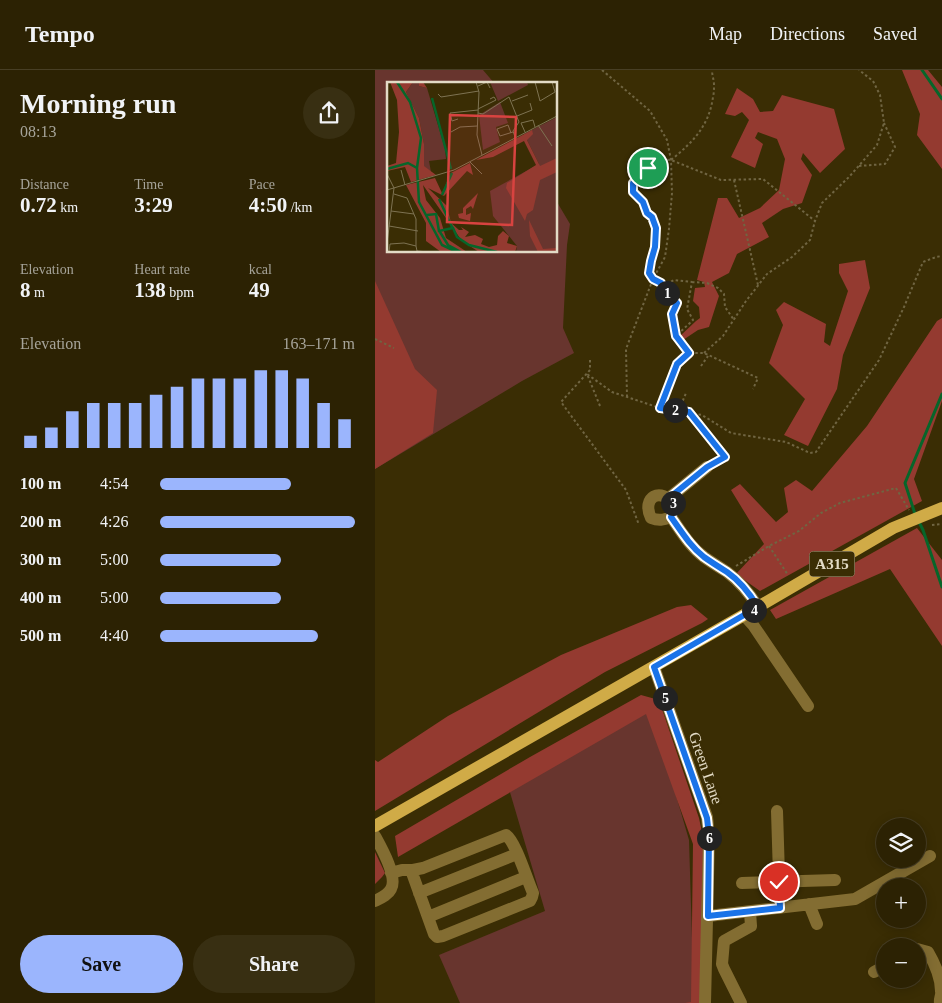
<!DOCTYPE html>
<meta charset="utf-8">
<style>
body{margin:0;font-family:Georgia,serif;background:#382f12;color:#f1f3f6;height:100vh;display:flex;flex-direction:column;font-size:19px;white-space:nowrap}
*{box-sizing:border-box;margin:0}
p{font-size:16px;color:#a6a49a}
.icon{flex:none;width:28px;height:28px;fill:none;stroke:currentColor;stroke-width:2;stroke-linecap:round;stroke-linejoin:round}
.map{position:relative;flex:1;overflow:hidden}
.side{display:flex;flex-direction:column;background:#2c2203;width:375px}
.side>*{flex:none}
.tools{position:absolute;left:501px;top:748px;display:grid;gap:10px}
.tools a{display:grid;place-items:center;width:50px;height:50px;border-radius:50%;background:#2c2203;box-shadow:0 2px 12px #0003,0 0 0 1px #483f25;font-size:25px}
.pin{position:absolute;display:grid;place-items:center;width:42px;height:42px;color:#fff;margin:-21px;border:2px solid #fff;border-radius:50%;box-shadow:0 1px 5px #0007}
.km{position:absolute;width:25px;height:25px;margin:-12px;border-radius:50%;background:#222;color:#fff;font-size:14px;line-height:25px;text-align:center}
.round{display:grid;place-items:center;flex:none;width:52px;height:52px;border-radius:26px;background:#382f12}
.summary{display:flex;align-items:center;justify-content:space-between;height:85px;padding:0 20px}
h1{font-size:28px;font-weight:700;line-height:38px}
.stats{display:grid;grid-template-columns:repeat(3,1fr);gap:8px;height:85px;padding:5px 20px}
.stats div{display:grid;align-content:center}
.stats b{font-size:21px;font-weight:700}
.stats small{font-size:14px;font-weight:400}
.stats p{font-size:14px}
.chart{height:140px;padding:10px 20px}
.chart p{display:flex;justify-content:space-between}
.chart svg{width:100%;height:90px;margin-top:5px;stroke:#9bb5fd;stroke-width:6}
.cta{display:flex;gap:10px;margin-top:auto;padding:10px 20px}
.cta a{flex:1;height:58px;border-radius:30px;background:#9bb5fd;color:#111;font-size:20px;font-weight:700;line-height:58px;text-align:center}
.cta a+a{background:#382f12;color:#f1f3f6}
ul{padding:0 20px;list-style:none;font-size:16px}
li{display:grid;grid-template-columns:80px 60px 1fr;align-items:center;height:38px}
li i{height:12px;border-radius:6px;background:#9bb5fd}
header{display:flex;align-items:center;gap:30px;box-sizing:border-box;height:70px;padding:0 25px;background:#2c2203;border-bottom:1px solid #483f25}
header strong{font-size:24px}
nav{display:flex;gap:28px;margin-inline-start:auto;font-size:18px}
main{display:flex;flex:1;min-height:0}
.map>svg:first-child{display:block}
.green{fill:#68352e}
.forest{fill:#943a30}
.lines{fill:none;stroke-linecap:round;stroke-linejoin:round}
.stream{stroke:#06662a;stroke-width:3}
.path{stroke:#706542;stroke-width:2;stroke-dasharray:2.5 2.5;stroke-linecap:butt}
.minor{stroke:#836d32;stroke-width:12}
.major{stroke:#d0ab47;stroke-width:12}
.route-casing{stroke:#fff;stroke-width:10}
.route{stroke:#1a73e8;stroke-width:6}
.labels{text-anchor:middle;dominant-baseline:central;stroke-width:5;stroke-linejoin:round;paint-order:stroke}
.shield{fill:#3a2d04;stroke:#b0a78c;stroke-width:1}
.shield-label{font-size:15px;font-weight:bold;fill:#e3dbc6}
.street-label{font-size:16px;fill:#e3dbc6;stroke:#3a2d04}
.inset-river{fill:none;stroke:#06662a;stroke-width:2.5}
.inset-road{fill:none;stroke:#7e7352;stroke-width:1}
.view{fill:#d84340;fill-opacity:0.15;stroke:#d84340;stroke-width:2.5}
.inset-edge{fill:none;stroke:#e3dbc6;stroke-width:2.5}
</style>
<header>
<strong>Tempo</strong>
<nav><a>Map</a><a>Directions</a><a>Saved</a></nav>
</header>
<main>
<section class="side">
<div class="summary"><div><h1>Morning run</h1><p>08:13</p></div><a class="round"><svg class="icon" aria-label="share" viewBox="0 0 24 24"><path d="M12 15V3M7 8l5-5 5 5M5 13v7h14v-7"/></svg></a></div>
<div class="stats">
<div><p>Distance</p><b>0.72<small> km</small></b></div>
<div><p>Time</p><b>3:29</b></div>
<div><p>Pace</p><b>4:50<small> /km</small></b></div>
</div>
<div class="stats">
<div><p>Elevation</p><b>8<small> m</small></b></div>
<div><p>Heart rate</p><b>138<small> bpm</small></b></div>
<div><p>kcal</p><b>49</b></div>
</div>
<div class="chart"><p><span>Elevation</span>163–171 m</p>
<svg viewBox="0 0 160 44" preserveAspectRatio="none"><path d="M5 44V38M15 44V34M25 44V26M35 44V22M45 44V22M55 44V22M65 44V18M75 44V14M85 44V10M95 44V10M105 44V10M115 44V6M125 44V6M135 44V10M145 44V22M155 44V30"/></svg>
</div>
<ul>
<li><b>100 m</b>4:54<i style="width:67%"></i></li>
<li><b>200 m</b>4:26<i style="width:100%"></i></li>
<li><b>300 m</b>5:00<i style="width:62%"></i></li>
<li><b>400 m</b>5:00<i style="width:62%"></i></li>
<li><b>500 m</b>4:40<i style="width:81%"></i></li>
</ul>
<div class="cta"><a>Save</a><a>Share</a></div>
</section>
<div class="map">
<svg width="567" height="933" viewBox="0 0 567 933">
<rect width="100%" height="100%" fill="#3a2d04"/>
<!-- green -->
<path class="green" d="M0,0H108L120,14H14V181H181V126L182,132L195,154L192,175L188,258L199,283L147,311L0,399Z
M275,636L314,770L319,933H85L64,885L170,841L132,712Z"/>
<!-- forest -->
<path class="forest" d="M527,0H553L567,17V99L542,65L545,44Z
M362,18L378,29L385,42L398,41L407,25L459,39L470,79L445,103L428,83L426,89L437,105L427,133L408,139L387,153L394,167L362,184L354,203L337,212L344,226L334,257L323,260L308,270L304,267L321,251L325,248L324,237L318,231L320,218L330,217L329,212L322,210L343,128H352L364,148L385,138L404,120L410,89L402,69L383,62L380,68L388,74L380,98L356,87L374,50L367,42L360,46L350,44Z
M490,190L495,218L468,285L462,319L433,376L409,365L430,329L394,293L408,255L401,240L409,232L451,254L449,272L455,276L473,221L464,203V194Z
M0,211L40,299L62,320L58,363L0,399Z
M567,248V331L539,409L547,431L385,521L361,504L389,474L356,420L365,414L401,452L413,442L409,418L421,410L437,421L492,356L562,251Z
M542,458L567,490V576L515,499L401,549L395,540Z
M316,535L333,549L327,553L230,602L0,741V690L3,692L73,646L186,585L302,537Z
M266,625L284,630L324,748L330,777L325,933H310L316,932L318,774L271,644L23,787L20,766L155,687Z
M0,782L10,803L7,807L0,814Z"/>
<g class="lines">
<!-- stream -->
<path class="stream" d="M547,0L567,29
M540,444L530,413L567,324
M544,452L548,460L567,517"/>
<!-- path -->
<path class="path" d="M227,0L275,41L292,70L296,90L297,123L294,159L290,187L278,209L290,215L299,210L317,212L312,239L318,250L301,266L314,283
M296,90C318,72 334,56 338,27C339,23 339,19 339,15C339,10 337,5 337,0
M484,96L510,94L520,77L509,53
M359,110L383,215
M317,212L332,213L343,218L349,224L350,237L359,250
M286,213L289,220L302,233L297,245L301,266
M0,269L19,278
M329,283L348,266L371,231L392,204L417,187L435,170L440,151L447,133L474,107L502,75L509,53L505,25L498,11L484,0
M215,290V300L186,332L251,420L264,455
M326,296L333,286
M252,327L251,279L278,209C269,194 283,176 281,159C280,151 275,147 272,141C267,134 264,128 258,122V113L273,98L275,89L296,90L346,110L388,109L440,151
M225,336L212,304L237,322L285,338L327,345L356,363L411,372L435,383L441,382L504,290L529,237L548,192L561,187L567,186
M285,338L302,293L314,283H329L383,308L378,319
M304,340L311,323
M315,343L350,387L341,392
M557,455L567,454
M394,476L413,505
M361,496L394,476L424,461L446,443L465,433L521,418L534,440"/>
<!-- minor -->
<path class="minor" d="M294,428L332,397
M296,447L299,435C286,416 266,427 276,448C284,451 288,450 296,447C306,461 315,477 329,487C336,492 344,497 352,502C365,512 375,524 383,537
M369,545L378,555L433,636
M279,597L332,747L334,766L330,933
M402,741L405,838
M0,766C6,777 23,807 16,819C13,825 6,828 0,831
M16,803L27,800H38L48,798L131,765C141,772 152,810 158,823L157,827L155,831L68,866L62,867L59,864L36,800
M367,813L460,810
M44,823L142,784
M434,834L442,854
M333,846L480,829L555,786
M53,847L151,807
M542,879L553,882C560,894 566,907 566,921C567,925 564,929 565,933
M499,902L510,896
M366,933L349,899L347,894L349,871L376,856L375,842"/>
<!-- major -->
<path class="major" d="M0,756L383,537L518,458L567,438"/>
</g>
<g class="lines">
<defs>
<path id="route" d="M273,98L258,113V122L268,132L272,143L277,147L281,158L280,177L276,191L274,203L278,209L286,213L289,220L302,233L297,244L301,266L314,283L302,294L285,338L314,342L350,387L332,397L294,428L299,434L298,442L296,447C306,461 315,476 329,487C336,492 344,497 352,502C365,511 375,524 383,537L279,597L332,748L334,766L333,846L405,838L404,812"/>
</defs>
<!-- route casing -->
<use href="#route" class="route-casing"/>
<!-- route -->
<use href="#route" class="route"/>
</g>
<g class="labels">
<!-- shield labels -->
<rect class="shield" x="434.5" y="481.5" width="45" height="25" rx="4"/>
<g class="shield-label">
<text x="457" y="494">A315</text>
</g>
<!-- street labels -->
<g class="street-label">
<text transform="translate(331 698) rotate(71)">Green Lane</text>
</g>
</g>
<!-- overview -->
<g transform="translate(12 12)">
<rect width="170" height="170" fill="#3a2d04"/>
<path d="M26,0H33L32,4L40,6L58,67L59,77L42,79L44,90L36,84L37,62L32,36L19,10ZM103,0H140L141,3L111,19ZM113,20L121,41L109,45L113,60L96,68L92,33ZM170,35V170H129L130,164L106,134L103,109L152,82L137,52Z" fill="#68352e"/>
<path d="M3,0H36L40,6L32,4V0H26L19,10L32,36L37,62V84L49,93L24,100L18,85L0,89V84L9,81L12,50L10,18ZM145,48L146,52L140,58L153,84L170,76V90L153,98L146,128L140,132L138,139L119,106L120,101L149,83L137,59L106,75L89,78ZM83,81L86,93L80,89L57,114L41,106L60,124L64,141L72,148H76L74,145L82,150L78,155L88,153L96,157L94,162L102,165L110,163L111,154L116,149L122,154L120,161L130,164L128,170H92L75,159L36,103L39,118L53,136L59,156L80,170H54L39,159V141L19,103L48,96L55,111L64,91ZM91,111L86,127L84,124L79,127V133L84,131L83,139L72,136L71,132L76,131V126ZM142,138L156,167L170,166V170H151L143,154Z" fill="#943a30"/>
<path class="inset-river" d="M10,0L23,20L34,56L30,86L32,120L55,163L70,170M45,16L64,87M0,87L21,81L30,86M55,113L65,91M52,117L65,145M40,133L49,132L52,149L66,146L70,155L82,163L110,170M53,150L61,163L74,170"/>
<path class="inset-road" d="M89,0L92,10L90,53L95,73M148,0L153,19L168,10L165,0M91,4L100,0L103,6M51,12L54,15L92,9M125,19L141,13M0,25V76M91,27L109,18L107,15L103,17M91,31L96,32L122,15L132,40L126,49L128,55M130,34L145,28L143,21M71,37L65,39L63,31L91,28M151,43L165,64M64,50L73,45L90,44M138,50L134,41L146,38L148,45M124,51L121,43L110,47L113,54L126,50M83,80L95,92L93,90M14,88L18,103M0,92L7,106M0,108L67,88L170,34M7,112L20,116L29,137V164M4,129L27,132M2,144L31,149M0,161L7,106M2,170L3,162L17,161L29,164L30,169L42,170"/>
<path class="view" d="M63,33L129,35L125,143L60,140Z"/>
<rect width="170" height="170" class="inset-edge"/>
</g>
</svg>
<div class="tools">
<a><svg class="icon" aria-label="layers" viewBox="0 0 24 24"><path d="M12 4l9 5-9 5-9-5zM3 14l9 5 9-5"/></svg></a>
<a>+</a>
<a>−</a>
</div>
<div class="pin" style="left:273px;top:98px;background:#1e9e55"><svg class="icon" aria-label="arrive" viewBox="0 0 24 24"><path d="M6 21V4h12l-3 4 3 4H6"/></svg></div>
<div class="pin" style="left:404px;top:812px;background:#d93025"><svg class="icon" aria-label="check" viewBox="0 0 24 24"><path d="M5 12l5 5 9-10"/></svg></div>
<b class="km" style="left:292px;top:223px">1</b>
<b class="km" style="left:300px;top:340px">2</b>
<b class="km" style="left:298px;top:433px">3</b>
<b class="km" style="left:379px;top:540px">4</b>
<b class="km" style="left:290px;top:628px">5</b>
<b class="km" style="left:334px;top:768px">6</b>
</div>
</main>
